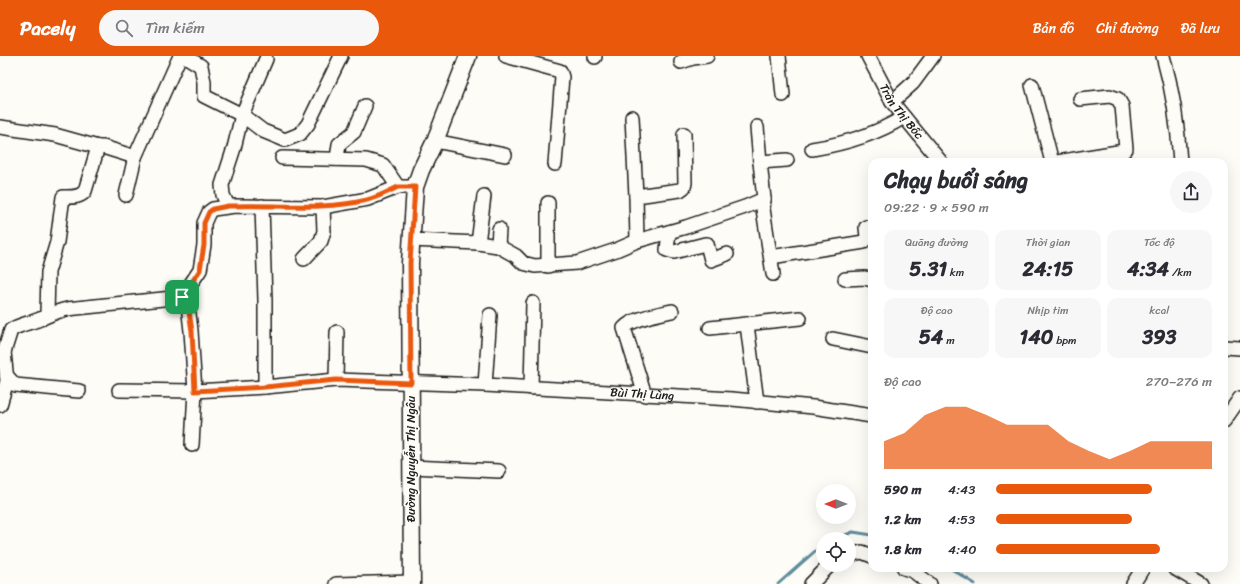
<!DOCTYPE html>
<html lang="vi">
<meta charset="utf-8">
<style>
body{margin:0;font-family:Sriracha,sans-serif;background:#f7f7f7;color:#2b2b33;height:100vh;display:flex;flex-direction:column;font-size:15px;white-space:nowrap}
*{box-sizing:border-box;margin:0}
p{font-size:13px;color:#7c7c81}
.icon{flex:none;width:22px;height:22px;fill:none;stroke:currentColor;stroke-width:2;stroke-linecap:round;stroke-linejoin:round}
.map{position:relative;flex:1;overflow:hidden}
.drawer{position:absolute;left:868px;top:102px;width:360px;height:414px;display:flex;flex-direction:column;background:#fff;border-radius:12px;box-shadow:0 4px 16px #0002}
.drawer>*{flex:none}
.needle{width:26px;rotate:270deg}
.tools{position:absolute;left:816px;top:428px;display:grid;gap:8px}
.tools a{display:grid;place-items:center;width:40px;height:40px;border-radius:50%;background:#fff;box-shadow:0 4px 16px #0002;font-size:20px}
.pin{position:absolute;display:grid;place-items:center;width:34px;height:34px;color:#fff;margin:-17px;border-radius:8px;box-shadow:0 2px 6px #0006}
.round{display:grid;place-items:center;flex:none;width:42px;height:42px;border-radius:21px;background:#f7f7f7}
.head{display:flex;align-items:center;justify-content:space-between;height:68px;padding:0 16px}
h1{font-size:22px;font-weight:700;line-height:30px}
.figures{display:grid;grid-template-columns:repeat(3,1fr);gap:6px;height:68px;padding:4px 16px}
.figures div{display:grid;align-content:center;border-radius:10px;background:#f7f7f7;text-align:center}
.figures b{font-size:20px;font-weight:700}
.figures small{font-size:11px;font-weight:400}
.figures p{font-size:11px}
.chart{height:112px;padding:8px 16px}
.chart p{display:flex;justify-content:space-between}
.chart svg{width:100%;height:72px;margin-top:4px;fill:#ea580c;opacity:.7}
ul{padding:0 16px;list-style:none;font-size:13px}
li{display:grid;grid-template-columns:64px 48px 1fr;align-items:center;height:30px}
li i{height:10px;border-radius:5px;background:#ea580c}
header{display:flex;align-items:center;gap:24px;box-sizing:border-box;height:56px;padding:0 20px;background:#ea580c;color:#fff}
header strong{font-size:19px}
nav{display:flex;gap:22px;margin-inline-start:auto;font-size:14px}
.search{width:280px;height:36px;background:#f7f7f7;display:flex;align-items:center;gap:10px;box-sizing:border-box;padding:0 14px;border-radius:22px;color:#7c7c81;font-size:15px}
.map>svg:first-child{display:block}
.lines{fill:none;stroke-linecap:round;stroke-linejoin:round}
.stream{stroke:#608d9b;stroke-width:3}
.minor-casing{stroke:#1c1c1c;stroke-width:16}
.major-casing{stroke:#1c1c1c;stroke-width:19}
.minor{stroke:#fdfcf7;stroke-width:13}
.major{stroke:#fdfcf7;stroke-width:16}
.route-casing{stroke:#fff;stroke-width:8}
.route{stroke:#ea580c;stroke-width:5}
.labels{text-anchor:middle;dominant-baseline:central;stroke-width:3.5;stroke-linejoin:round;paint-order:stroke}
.street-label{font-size:12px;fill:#1c1c1c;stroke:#fdfcf7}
</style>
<header>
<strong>Pacely</strong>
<div class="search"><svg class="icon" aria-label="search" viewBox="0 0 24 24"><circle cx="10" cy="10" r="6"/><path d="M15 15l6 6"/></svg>Tìm kiếm</div>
<nav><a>Bản đồ</a><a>Chỉ đường</a><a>Đã lưu</a></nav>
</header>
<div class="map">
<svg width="1240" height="528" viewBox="0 0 1240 528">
<rect width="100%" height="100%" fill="#fdfcf7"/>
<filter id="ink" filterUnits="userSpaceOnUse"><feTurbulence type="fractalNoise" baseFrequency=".025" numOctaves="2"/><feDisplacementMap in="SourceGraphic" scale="8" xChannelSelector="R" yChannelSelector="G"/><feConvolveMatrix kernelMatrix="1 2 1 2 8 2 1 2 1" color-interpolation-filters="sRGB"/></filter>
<g filter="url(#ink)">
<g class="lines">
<!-- stream -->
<path class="stream" d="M835,483L853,476L872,479
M950,512L975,528
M778,528L823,488"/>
<defs>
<g id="minor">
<path d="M185,0L201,10L204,26V40L242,59L263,75L285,84L300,78L308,68L341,0"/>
<path d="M506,0L560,15L562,21L555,108"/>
<path d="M595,0V1"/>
<path d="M779,0L783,39"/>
<path id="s1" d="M868,0L892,46L941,106"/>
<path d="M1163,0C1173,35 1178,70 1180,106"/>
<path d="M681,6L693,2L707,0"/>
<path d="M1032,29L1052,106"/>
<path d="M892,46L913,27L933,0"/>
<path d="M632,61L636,140L637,185"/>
<path d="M0,71L55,79L98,91"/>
<path d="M757,71L760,106"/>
<path d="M435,85L505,99"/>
<path d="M812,93C843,88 877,78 904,61"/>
<path d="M282,102L366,104L383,109L398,131"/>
<path d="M337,103L339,88L354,76L365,50"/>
<path d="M1057,106L1124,95L1126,93L1122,50L1118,43L1110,40L1080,43"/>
<path d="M126,139L135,101"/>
<path d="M636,140L680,134L684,131L685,127L684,78"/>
<path d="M764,143L763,153L773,218"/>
<path d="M548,147V210"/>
<path d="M228,150L223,139L222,129L234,92L242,59L266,3"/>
<path d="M262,150L265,244V331"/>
<path d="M669,176L667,194L674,196L705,188H707L711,204L727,198"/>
<path d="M411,184L478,187L498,190L516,200L523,207L535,210L577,207L616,194L637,185L686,171L745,151L764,143L760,106L787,104"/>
<path d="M478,187L484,140"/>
<path d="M498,190L499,173"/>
<path d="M771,201L864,186L867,181L866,171"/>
<path d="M304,203L321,185L324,175L323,151"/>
<path d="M845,223L865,222L872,224"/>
<path d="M182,241L200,214L204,189V167L209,156L213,153L235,150L323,151L368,143L398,131H415"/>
<path d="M47,259L48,216L57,186L63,141C71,141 80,142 85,135L98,91H103L135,101L180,0"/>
<path d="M747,269L757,346"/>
<path d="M710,272L800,262"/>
<path d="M833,283L872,291"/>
<path d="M1224,291L1240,292"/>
<path d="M0,299L4,296L11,274C20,268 31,267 40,263C50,259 57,255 67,253L182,241L186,243L188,249L191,275L195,335L192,389"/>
<path d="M7,320L15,329L79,335"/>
<path d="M336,324L337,276"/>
<path d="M485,329L490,259"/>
<path d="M531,332L533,247"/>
<path id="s2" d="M119,334L195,335L265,331L336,324L485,329L732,343L813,351L872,360"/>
<path d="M645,339L624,272C633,262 659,258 672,255"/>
<path d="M0,349L7,325L4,296"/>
<path d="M1224,365L1240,342"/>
<path d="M411,411L499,415"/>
<path d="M849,499L862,496L872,500"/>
<path d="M904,512L913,515L930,528"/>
<path d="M1174,512L1201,528"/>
<path d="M336,528L412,526"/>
<path d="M811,528L830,509"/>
<path d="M1133,528L1143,512"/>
</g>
<path id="major" d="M412,528L410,207L415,131L421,114L435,85L468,0"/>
</defs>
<!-- minor casing -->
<use href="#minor" class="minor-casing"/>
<!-- major casing -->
<use href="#major" class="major-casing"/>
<!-- minor -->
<use href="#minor" class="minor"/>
<!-- major -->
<use href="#major" class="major"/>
</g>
</g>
<g class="lines" filter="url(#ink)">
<defs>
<path id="route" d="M398,131H415L410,207L411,327L336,324L265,331L195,335L192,275L188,249L186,243L182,241L200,214L204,189V167L209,156L213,153L228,150C274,148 321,155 367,144C378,141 388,136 398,131Z"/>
</defs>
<!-- route casing -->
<use href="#route" class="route-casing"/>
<!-- route -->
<use href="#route" class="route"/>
</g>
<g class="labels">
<!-- street labels -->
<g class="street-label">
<text stroke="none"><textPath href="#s1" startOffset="65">Trần Thị Bốc</textPath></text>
<text stroke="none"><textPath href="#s2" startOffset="524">Bùi Thị Lùng</textPath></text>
<text transform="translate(411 403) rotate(-90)">Đường Nguyễn Thị Ngâu</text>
</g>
</g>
</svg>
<div class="tools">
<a><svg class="needle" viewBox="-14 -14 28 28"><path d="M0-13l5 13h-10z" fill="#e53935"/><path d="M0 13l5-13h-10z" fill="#7c7c81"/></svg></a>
<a><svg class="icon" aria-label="locate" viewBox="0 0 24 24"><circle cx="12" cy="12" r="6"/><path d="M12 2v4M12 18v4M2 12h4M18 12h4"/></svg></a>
</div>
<div class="pin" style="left:182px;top:241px;background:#1e9e55"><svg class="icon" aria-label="arrive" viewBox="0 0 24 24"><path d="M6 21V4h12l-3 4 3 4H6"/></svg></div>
<section class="drawer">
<div class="head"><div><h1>Chạy buổi sáng</h1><p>09:22 · 9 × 590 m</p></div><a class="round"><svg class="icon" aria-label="share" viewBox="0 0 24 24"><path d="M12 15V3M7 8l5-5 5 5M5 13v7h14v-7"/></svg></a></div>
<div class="figures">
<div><p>Quãng đường</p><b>5.31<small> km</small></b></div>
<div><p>Thời gian</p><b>24:15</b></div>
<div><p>Tốc độ</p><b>4:34<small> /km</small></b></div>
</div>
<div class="figures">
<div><p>Độ cao</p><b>54<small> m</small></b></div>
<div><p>Nhịp tim</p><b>140<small> bpm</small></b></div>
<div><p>kcal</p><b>393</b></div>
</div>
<div class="chart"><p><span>Độ cao</span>270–276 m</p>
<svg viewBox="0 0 160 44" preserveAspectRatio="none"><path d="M0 44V27L10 22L20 11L30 6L40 6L50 11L60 17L70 17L80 17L90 27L100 33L110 38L120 33L130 27L140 27L150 27L160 27V44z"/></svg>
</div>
<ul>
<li><b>590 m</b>4:43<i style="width:72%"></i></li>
<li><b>1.2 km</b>4:53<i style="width:63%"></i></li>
<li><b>1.8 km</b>4:40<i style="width:76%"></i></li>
</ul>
</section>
</div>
